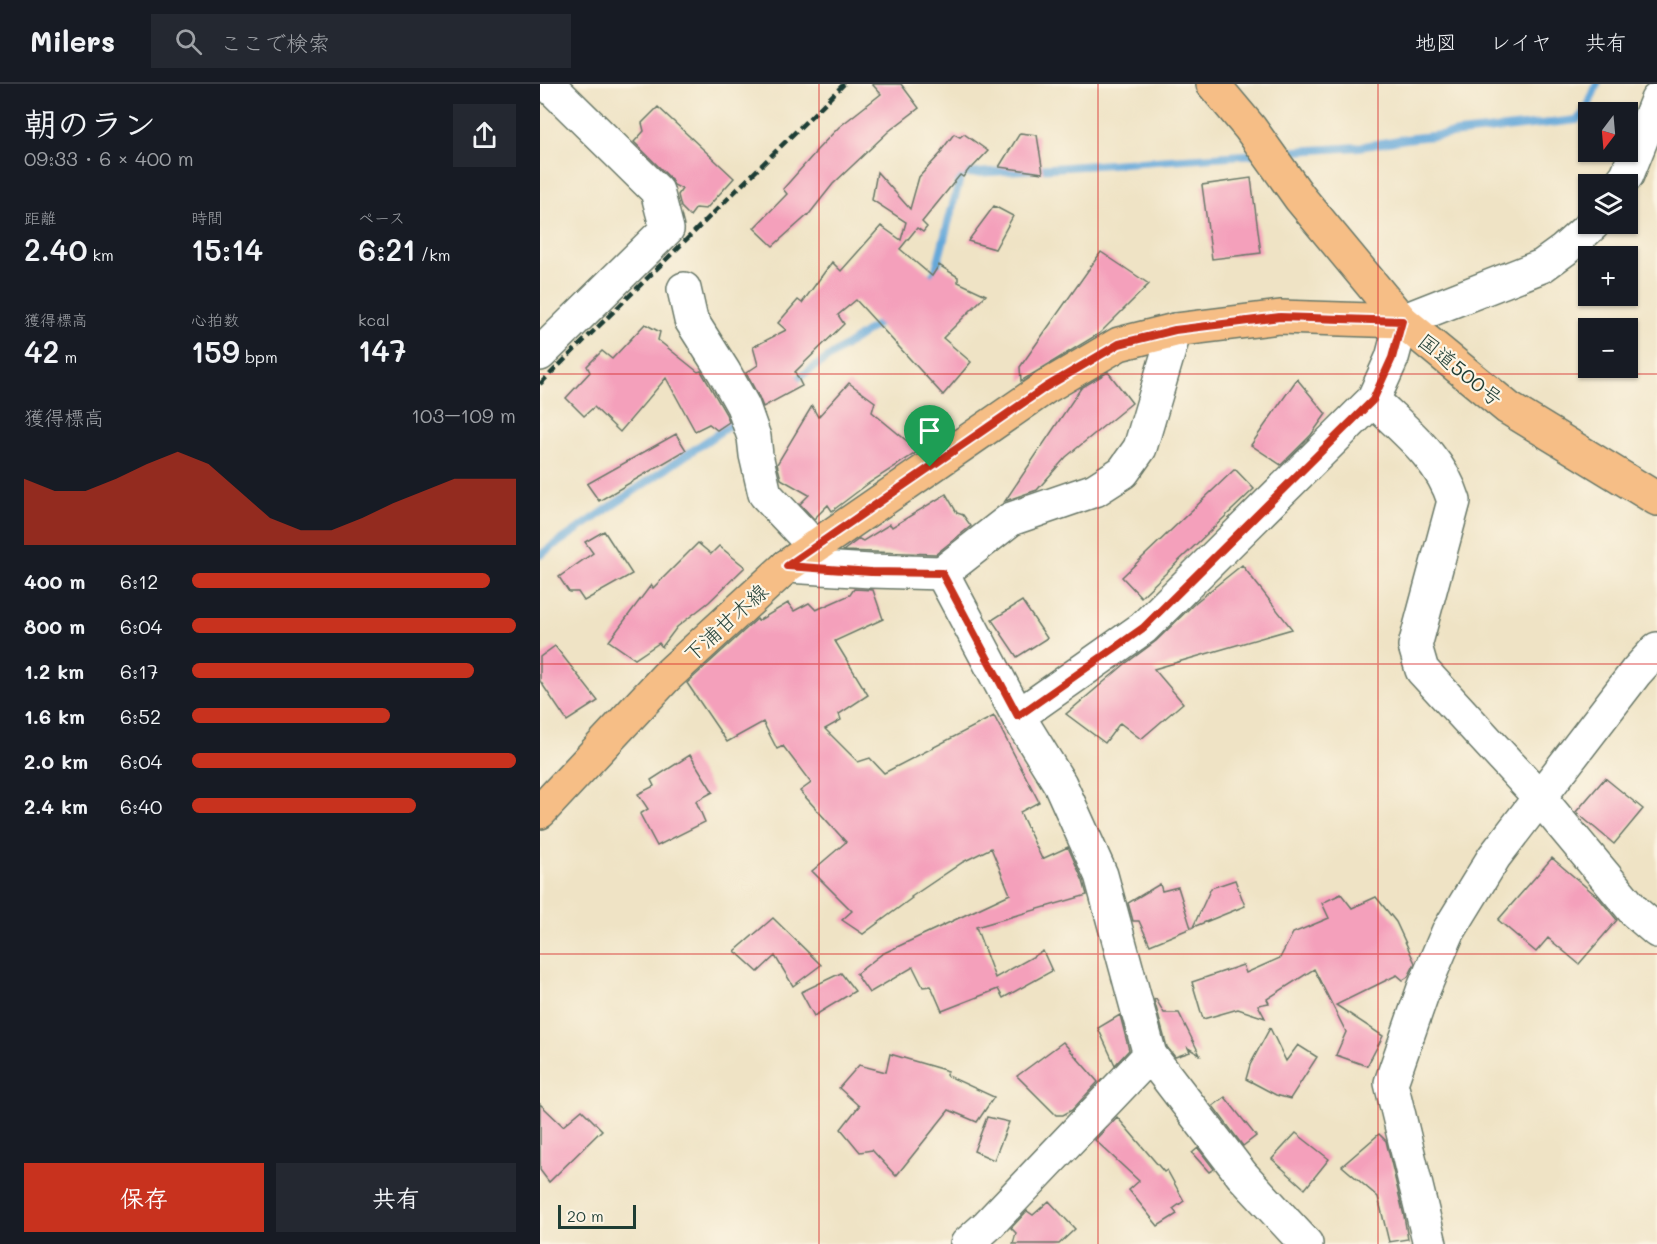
<!DOCTYPE html>
<html lang="ja">
<meta charset="utf-8">
<style>
body{margin:0;font-family:Mali,"Klee One",sans-serif;background:#242831;color:#f1f3f6;height:100vh;display:flex;flex-direction:column;font-size:22px;white-space:nowrap}
*{box-sizing:border-box;margin:0}
p{font-size:20px;color:#9ea1a6}
.icon{flex:none;width:33px;height:33px;fill:none;stroke:currentColor;stroke-width:2;stroke-linecap:round;stroke-linejoin:round}
.map{position:relative;flex:1;overflow:hidden}
.details{display:flex;flex-direction:column;background:#171b24;width:540px}
.details>*{flex:none}
.needle{width:39px;rotate:196deg}
.tools{position:absolute;left:1038px;top:18px;display:grid;gap:12px}
.tools a{display:grid;place-items:center;width:60px;height:60px;border-radius:0px;background:#171b24;box-shadow:0 2px 4px #0004;font-size:30px}
.scale{position:absolute;left:18px;bottom:15px;width:78px;box-sizing:border-box;padding-left:6px;border:3px solid #1f3d34;border-top:0;font-size:16px;line-height:21px;white-space:nowrap;color:#1f3d34;-webkit-text-stroke:4px #fcf5e5;paint-order:stroke}
.pin{position:absolute;display:grid;place-items:center;width:51px;height:51px;color:#fff;margin:-62px -26px;border-radius:50% 50% 50% 0;rotate:-45deg;box-shadow:0 0 6px #0007}
.pin .icon{rotate:45deg}
.round{display:grid;place-items:center;flex:none;width:63px;height:63px;border-radius:0px;background:#242831}
.summary{display:flex;align-items:center;justify-content:space-between;height:102px;padding:0 24px}
h1{font-size:33px;font-weight:600;line-height:45px}
.metrics{display:grid;grid-template-columns:repeat(3,1fr);gap:9px;height:102px;padding:6px 24px}
.metrics div{display:grid;align-content:center}
.metrics b{font-size:30px;font-weight:600}
.metrics small{font-size:16px;font-weight:400}
.metrics p{font-size:16px}
.chart{height:168px;padding:12px 24px}
.chart p{display:flex;justify-content:space-between}
.chart svg{width:100%;height:108px;margin-top:6px;fill:#c8321e;opacity:.7}
.action{display:flex;gap:12px;margin-top:auto;padding:12px 24px}
.action a{flex:1;height:69px;border-radius:0px;background:#c8321e;color:#fff;font-size:24px;font-weight:600;line-height:69px;text-align:center}
.action a+a{background:#242831;color:#f1f3f6}
ul{padding:0 24px;list-style:none;font-size:20px}
li{display:grid;grid-template-columns:96px 72px 1fr;align-items:center;height:45px}
li i{height:15px;border-radius:8px;background:#c8321e}
header{display:flex;align-items:center;gap:36px;box-sizing:border-box;height:84px;padding:0 30px;background:#171b24;border-bottom:2px solid #363941}
header strong{font-size:28px}
nav{display:flex;gap:33px;margin-inline-start:auto;font-size:21px}
.search{width:420px;height:54px;background:#242831;display:flex;align-items:center;gap:15px;box-sizing:border-box;padding:0 21px;border-radius:0px;color:#9ea1a6;font-size:22px}
main{display:flex;flex:1;min-height:0}
.map>svg:first-child{display:block}
.lines{fill:none;stroke-linecap:round;stroke-linejoin:round}
.stream{stroke:#65a8d9;stroke-width:8}
.building{fill:#f4a0bb}
.minor-casing{stroke:#687767;stroke-width:36}
.major-casing{stroke:#687767;stroke-width:36}
.highway-casing{stroke:#687767;stroke-width:36}
.minor{stroke:#fff;stroke-width:33}
.major{stroke:#f6be86;stroke-width:33}
.highway{stroke:#f6be86;stroke-width:33}
.rail{stroke:#1f3d34;stroke-width:4.5;stroke-dasharray:9 4.5;stroke-linecap:butt}
.route-casing{stroke:#fff;stroke-width:12}
.route{stroke:#c8321e;stroke-width:8}
.grid{fill:none;stroke:#d62828;stroke-width:1.5;stroke-opacity:0.55}
.labels{text-anchor:middle;dominant-baseline:central;stroke-width:4.5;stroke-linejoin:round;paint-order:stroke}
.street-label{font-size:21px;fill:#1f3d34;stroke:#fcf5e5}
</style>
<header>
<strong>Milers</strong>
<div class="search"><svg class="icon" aria-label="search" viewBox="0 0 24 24"><circle cx="10" cy="10" r="6"/><path d="M15 15l6 6"/></svg>ここで検索</div>
<nav><a>地図</a><a>レイヤ</a><a>共有</a></nav>
</header>
<main>
<section class="details">
<div class="summary"><div><h1>朝のラン</h1><p>09:33 · 6 × 400 m</p></div><a class="round"><svg class="icon" aria-label="share" viewBox="0 0 24 24"><path d="M12 15V3M7 8l5-5 5 5M5 13v7h14v-7"/></svg></a></div>
<div class="metrics">
<div><p>距離</p><b>2.40<small> km</small></b></div>
<div><p>時間</p><b>15:14</b></div>
<div><p>ペース</p><b>6:21<small> /km</small></b></div>
</div>
<div class="metrics">
<div><p>獲得標高</p><b>42<small> m</small></b></div>
<div><p>心拍数</p><b>159<small> bpm</small></b></div>
<div><p>kcal</p><b>147</b></div>
</div>
<div class="chart"><p><span>獲得標高</span>103–109 m</p>
<svg viewBox="0 0 160 44" preserveAspectRatio="none"><path d="M0 44V17L10 22L20 22L30 17L40 11L50 6L60 11L70 22L80 33L90 38L100 38L110 33L120 27L130 22L140 17L150 17L160 17V44z"/></svg>
</div>
<ul>
<li><b>400 m</b>6:12<i style="width:92%"></i></li>
<li><b>800 m</b>6:04<i style="width:100%"></i></li>
<li><b>1.2 km</b>6:17<i style="width:87%"></i></li>
<li><b>1.6 km</b>6:52<i style="width:61%"></i></li>
<li><b>2.0 km</b>6:04<i style="width:100%"></i></li>
<li><b>2.4 km</b>6:40<i style="width:69%"></i></li>
</ul>
<div class="action"><a>保存</a><a>共有</a></div>
</section>
<div class="map">
<svg width="1117" height="1160" viewBox="0 0 1117 1160">
<rect width="100%" height="100%" fill="#fcf5e5"/>
<filter id="ink" filterUnits="userSpaceOnUse"><feTurbulence type="fractalNoise" baseFrequency=".0167" numOctaves="2"/><feDisplacementMap in="SourceGraphic" scale="12" xChannelSelector="R" yChannelSelector="G"/><feConvolveMatrix kernelMatrix="1 2 1 2 8 2 1 2 1" color-interpolation-filters="sRGB"/></filter>
<filter id="wash" filterUnits="userSpaceOnUse"><feTurbulence type="fractalNoise" baseFrequency=".008" numOctaves="4" result="noise"/><feDisplacementMap in="SourceGraphic" scale="24" xChannelSelector="R" yChannelSelector="G"/><feGaussianBlur stdDeviation="1.35" result="paint"/><feColorMatrix in="noise" values="0 0 0 0 0 0 0 0 0 0 0 0 0 0 0 0 0 1.4 0 .05"/><feComposite in="paint" operator="in"/></filter>
<g filter="url(#wash)">
<rect width="100%" height="100%" fill="#efe3c5"/>
<g class="lines">
<!-- stream -->
<path class="stream" d="M740,68L819,63L865,55L1037,36L1046,27L1057,0
M385,198L395,189L421,90L719,70
M251,299L345,235
M0,471L199,335"/>
</g>
<g id="blocks">
<!-- building -->
<path class="building" d="M332,0H361L379,24L349,47L293,100L270,129L233,162L214,144L247,110L243,105L275,69V68L299,43L341,10Z
M118,23L194,94L166,125L156,124L150,132L141,123L138,111L142,105L134,101L130,94L94,58L104,47L102,39Z
M480,49L497,51L503,89L459,83Z
M414,50L420,53L424,50L448,67L432,84H430L423,93L420,91L382,138L387,143L383,148L377,144L360,165L392,192L399,181L418,193V198L446,211L403,254L431,278L403,311L316,216L298,231L304,240L255,288L262,302L223,323L219,313L206,289L218,281L213,263L246,246L238,239L258,216L262,219L292,178L301,187L341,142L361,156L366,138L332,116L337,88L370,125L379,93L402,68L401,67Z
M711,94L721,169L672,175L662,101Z
M454,122L473,132L455,165L428,157Z
M561,168L609,200L560,249L481,297L480,283Z
M105,240L120,248L118,256L158,288L161,287L186,330L189,338L177,346L169,340L155,347L126,294L80,348L54,323L44,332L26,314L50,288L47,282L62,267L72,275Z
M568,288L592,319L526,373L497,406L465,417L541,304Z
M757,295L786,330L771,351L741,381L711,361Z
M309,299L335,318L332,328L379,367L329,399L292,427L288,421L274,435L260,420L269,411L241,395L237,380L272,322L278,333Z
M136,350L146,366L59,417L47,400Z
M695,385L714,405L601,513L582,493Z
M406,410L417,429L423,431L431,442L396,470L303,467L319,455L323,457L350,440L352,443Z
M64,447L92,490L44,517L38,508H29L19,493L53,469L45,458Z
M158,459L171,470L179,462L205,483L169,518L137,543L122,563L119,559L95,575L69,557L111,501L113,504Z
M702,481L752,545L614,585L643,619L601,655L580,639L565,659L526,630L585,580L616,557L656,518Z
M314,505L333,506L343,535L295,557L328,611L299,630L301,636L285,645L318,678L330,674L344,689L454,632L499,718L480,728L502,775L528,763L543,797L547,811L436,843L455,894L503,867L512,887L463,914L458,905L402,927L391,902L383,903L373,883L329,909L316,890L342,870L470,810L451,764L423,778L371,813L372,814L323,850L302,836L312,827L272,787L306,758L260,707L271,699L243,662L237,665L223,638L187,658L147,599L217,535L218,537L248,519L254,527L269,519L276,526L310,511Z
M482,517L507,554L477,573L452,536Z
M15,562L58,617L27,637L0,597V573Z
M150,671L173,708L156,717L165,738L117,762L100,730L108,725L98,710L114,702L111,696Z
M1065,694L1103,725L1074,760L1036,728Z
M1012,774L1059,814L1077,836L1039,880L1008,854L996,868L958,836Z
M695,796L705,822L653,843L671,804Z
M620,800L622,807L638,803L651,844L610,861L599,837H593L588,819Z
M801,810L812,824L836,813L856,838L875,879L868,893L863,896L857,891L796,921L843,952L827,982L796,971L806,948L774,885L727,915L729,919L718,921L725,934L698,925L663,935L652,898L703,881L706,889L740,874L753,849L789,834L782,819Z
M233,834L281,881L253,902L235,872L218,888L195,867Z
M301,889L315,907L274,932L261,908Z
M616,915L624,929H639L660,971L648,964L650,968L635,973L627,963L614,916Z
M580,931L589,966L575,981L558,944Z
M730,944L746,977L758,961L777,973L750,1015L736,1011L706,995L710,981Z
M523,958L558,998L532,1026L523,1031H516L477,992Z
M350,970L408,987L406,991L454,1013L437,1038L409,1026L356,1092L332,1066L320,1068L301,1045L319,1022L299,1004L319,981L346,988Z
M685,1013L716,1052L703,1062L673,1022Z
M0,1020L23,1042L42,1026L62,1046L9,1098L0,1086Z
M447,1033L469,1038L454,1076L434,1067Z
M577,1033L624,1088L627,1086L644,1117L633,1125L637,1130L618,1142L589,1106L599,1097L555,1056Z
M756,1049L789,1075L765,1105L732,1075Z
M839,1050L846,1057L864,1132L868,1155L849,1158L838,1113L802,1082Z
M658,1064L674,1085L669,1088L652,1069Z
M509,1117L535,1145L519,1160H473L476,1149L471,1144L487,1127L493,1131Z"/>
</g>
</g>
<g filter="url(#ink)">
<use href="#blocks" fill-opacity="0" stroke="#687767" stroke-width="1.5"/>
<g class="lines">
<defs>
<path id="minor" d="M1080,100L1087,91L1117,16
M144,205L151,236L184,288L203,322L214,353L216,371L225,410L275,463
M0,270L127,145L117,107L8,0
M833,316C864,346 901,374 914,417L875,562L882,586L999,713L1095,828L1117,847
M247,482L331,487L402,489L478,632L520,700L561,791L610,971L702,1091L766,1160
M402,489L471,435L555,406L583,388L600,364L635,246
M478,632L603,544L833,316L852,274L862,237L1002,182L1024,166L1053,140
M427,1160L448,1141L610,971
M890,1160L851,999L884,904L908,848L954,773L1096,588L1117,565"/>
<path id="major" d="M0,728L126,593L247,482L506,303L579,260L635,246L740,233L862,237"/>
<path id="highway" d="M673,0L710,44L760,114L862,237L968,324L1117,415"/>
</defs>
<!-- minor casing -->
<use href="#minor" class="minor-casing"/>
<!-- major casing -->
<use href="#major" class="major-casing"/>
<!-- highway casing -->
<use href="#highway" class="highway-casing"/>
<!-- minor -->
<use href="#minor" class="minor"/>
<!-- major -->
<use href="#major" class="major"/>
<!-- highway -->
<use href="#highway" class="highway"/>
<!-- rail -->
<path class="rail" d="M0,300L304,0"/>
</g>
</g>
<g class="lines" filter="url(#ink)">
<defs>
<path id="route" d="M740,233L862,237L852,274L833,316L603,544L478,632L402,489L331,488L247,482L506,303L579,260L635,246Z"/>
</defs>
<!-- route casing -->
<use href="#route" class="route-casing"/>
<!-- route -->
<use href="#route" class="route"/>
</g>
<!-- grid -->
<path class="grid" d="M279,0V1160M558,0V1160M838,0V1160M0,290H1117M0,580H1117M0,870H1117"/>
<g class="labels">
<!-- street labels -->
<g class="street-label">
<text transform="translate(921 285) rotate(39)">国道500号</text>
<text transform="translate(185 538) rotate(-42)">下浦甘木線</text>
</g>
</g>
</svg>
<div class="tools">
<a><svg class="needle" viewBox="-14 -14 28 28"><path d="M0-13l5 13h-10z" fill="#e53935"/><path d="M0 13l5-13h-10z" fill="#9ea1a6"/></svg></a>
<a><svg class="icon" aria-label="layers" viewBox="0 0 24 24"><path d="M12 4l9 5-9 5-9-5zM3 14l9 5 9-5"/></svg></a>
<a>+</a>
<a>−</a>
</div>
<div class="scale">20 m</div>
<div class="pin" style="left:390px;top:383px;background:#1e9e55"><svg class="icon" aria-label="arrive" viewBox="0 0 24 24"><path d="M6 21V4h12l-3 4 3 4H6"/></svg></div>
</div>
</main>
